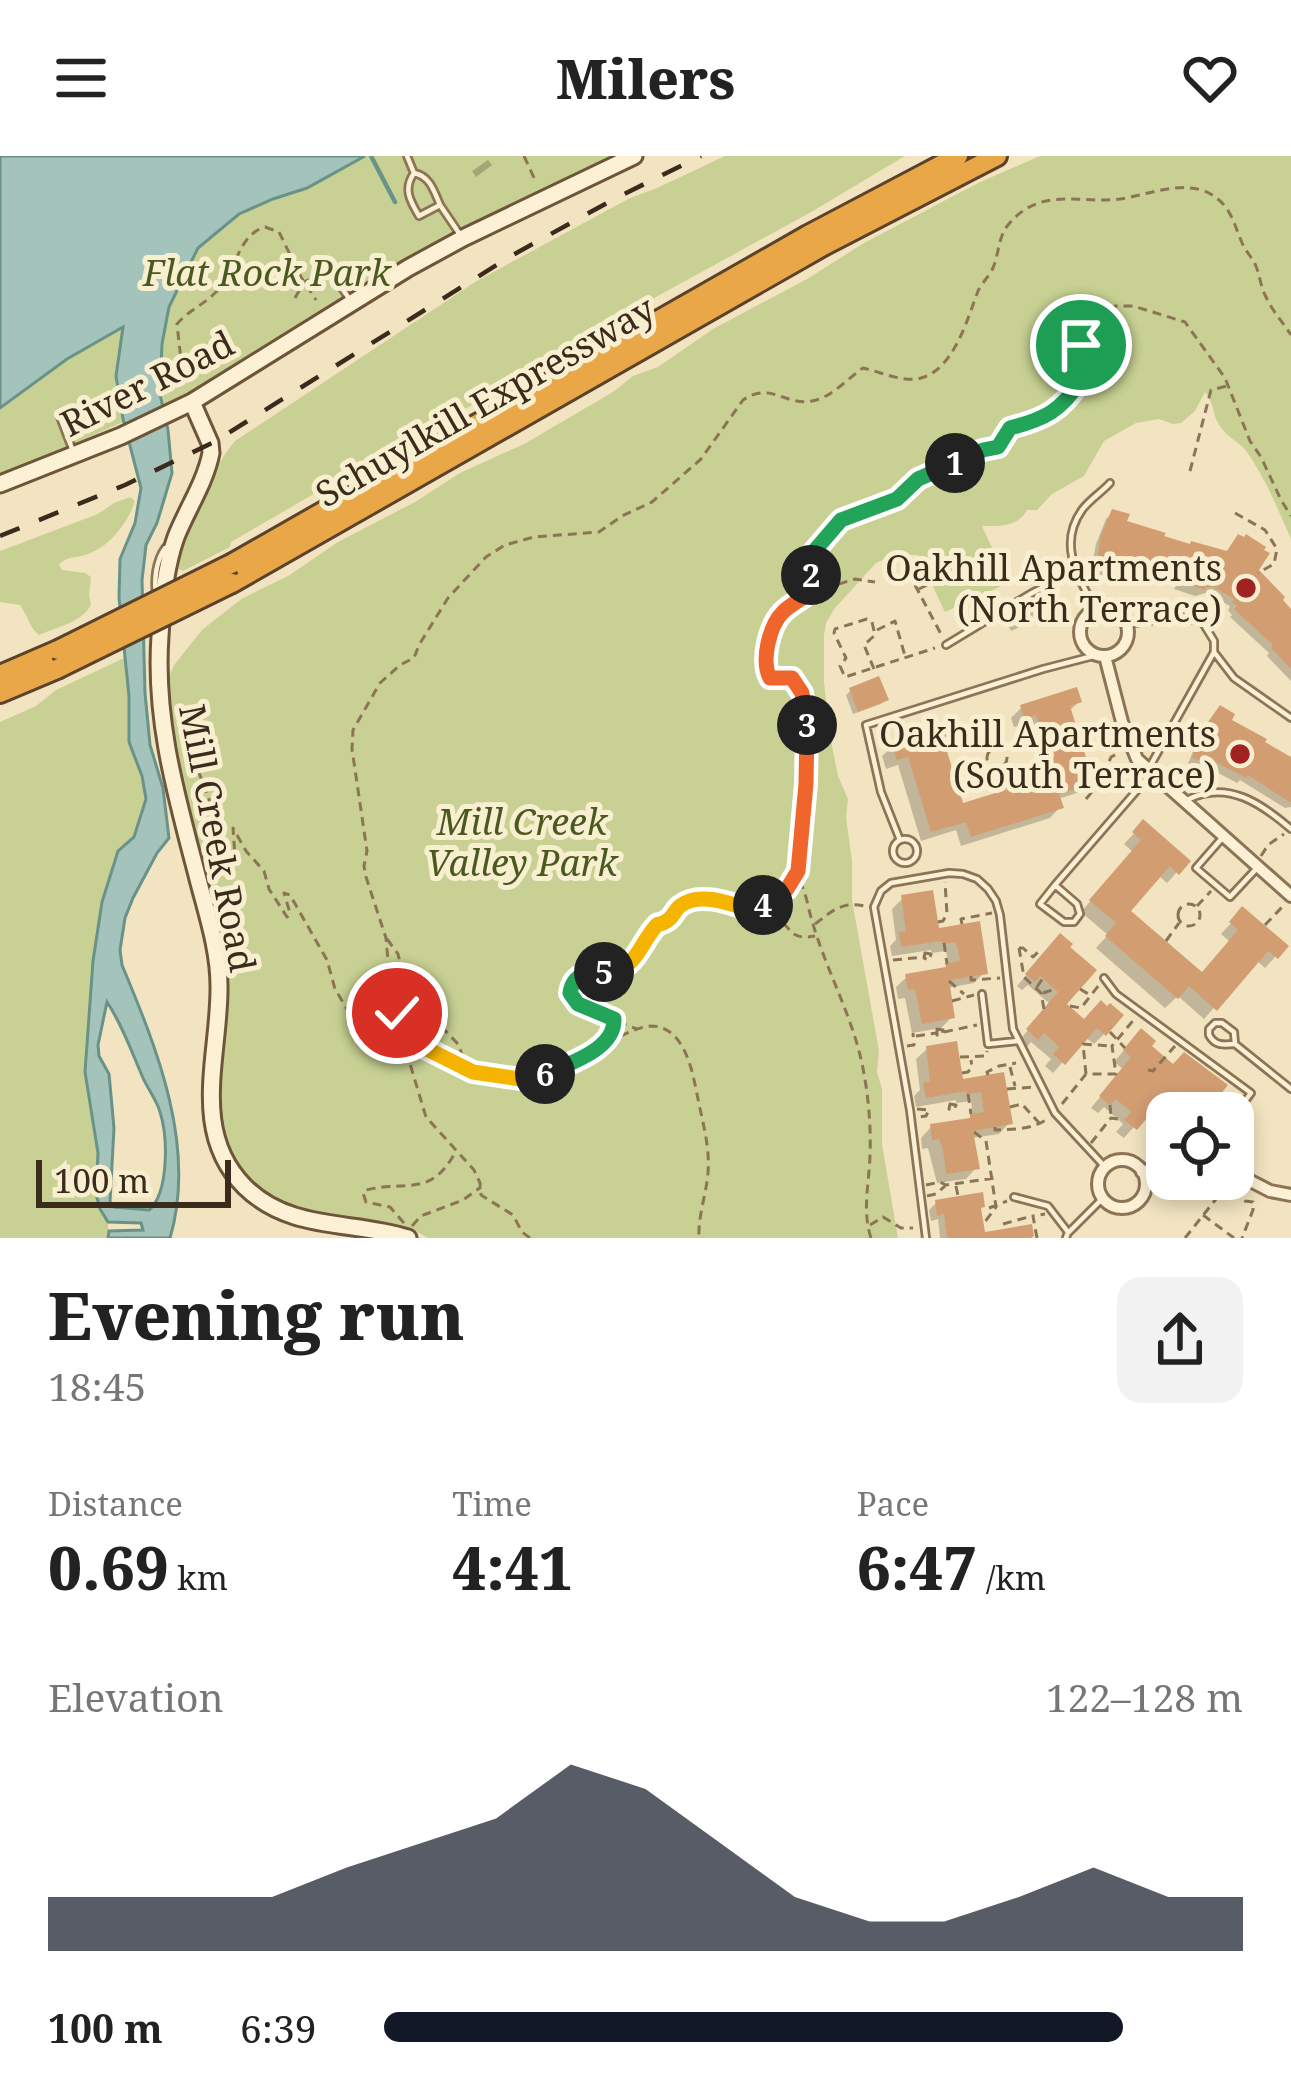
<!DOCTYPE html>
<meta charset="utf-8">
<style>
body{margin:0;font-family:"Noto Serif",serif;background:#f2f2f2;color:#222;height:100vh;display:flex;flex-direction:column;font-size:45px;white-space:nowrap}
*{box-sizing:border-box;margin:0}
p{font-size:39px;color:#767676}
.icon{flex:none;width:66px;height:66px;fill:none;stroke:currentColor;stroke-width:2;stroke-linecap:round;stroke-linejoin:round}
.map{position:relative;height:1082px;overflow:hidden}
.panel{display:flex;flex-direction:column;background:#fff;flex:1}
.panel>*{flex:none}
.buttons{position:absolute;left:1146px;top:936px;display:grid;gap:24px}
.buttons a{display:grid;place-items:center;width:108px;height:108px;border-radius:24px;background:#fff;box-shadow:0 6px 18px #0003;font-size:60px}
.scale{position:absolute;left:36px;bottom:30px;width:195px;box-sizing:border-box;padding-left:12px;border:6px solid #3b2b1c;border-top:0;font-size:33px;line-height:42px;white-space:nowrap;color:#3b2b1c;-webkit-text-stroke:9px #f8eed0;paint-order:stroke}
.pin{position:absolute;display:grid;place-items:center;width:102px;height:102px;color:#fff;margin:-51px;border:6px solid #fff;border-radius:50%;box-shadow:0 3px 12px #0007}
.km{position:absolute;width:60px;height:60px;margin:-30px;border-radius:50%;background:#222;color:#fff;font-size:33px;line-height:60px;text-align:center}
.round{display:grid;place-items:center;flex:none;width:126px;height:126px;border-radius:24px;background:#f2f2f2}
.headline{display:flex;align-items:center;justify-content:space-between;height:204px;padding:0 48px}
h1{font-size:66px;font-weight:800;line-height:90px}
.metrics{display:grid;grid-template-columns:repeat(3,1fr);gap:18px;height:204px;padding:12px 48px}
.metrics div{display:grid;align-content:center}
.metrics b{font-size:60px;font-weight:800}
.metrics small{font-size:33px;font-weight:400}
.metrics p{font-size:33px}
.chart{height:336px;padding:24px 48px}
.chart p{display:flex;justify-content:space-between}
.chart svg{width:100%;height:216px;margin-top:12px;fill:#111827;opacity:.7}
ul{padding:0 48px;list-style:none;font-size:39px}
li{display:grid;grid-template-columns:192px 144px 1fr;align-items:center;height:90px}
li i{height:30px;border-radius:15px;background:#111827}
header{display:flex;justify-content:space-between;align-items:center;height:156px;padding:0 48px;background:#fff;font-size:54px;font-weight:800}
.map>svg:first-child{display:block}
.green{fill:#c8d193}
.water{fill:#a3c3bb;stroke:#699289;stroke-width:3;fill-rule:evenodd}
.shadow{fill:#0003}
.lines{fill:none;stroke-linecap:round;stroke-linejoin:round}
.stream{stroke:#699289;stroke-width:4.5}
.building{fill:#d39d72}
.lane-casing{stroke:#8c7456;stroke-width:10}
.street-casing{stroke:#8c7456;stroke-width:16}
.secondary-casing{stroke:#6e5539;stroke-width:21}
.highway-casing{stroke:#5a422b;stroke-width:24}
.path{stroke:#8c7456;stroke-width:3;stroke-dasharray:9 6;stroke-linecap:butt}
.lane{stroke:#fcf1d4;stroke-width:4.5}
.street{stroke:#fcf1d4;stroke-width:10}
.secondary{stroke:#fcf1d4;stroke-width:15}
.highway{stroke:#e9a748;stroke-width:18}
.rail{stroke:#3b2b1c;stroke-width:4.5;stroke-dasharray:21 21;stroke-linecap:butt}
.highway-bridge-casing{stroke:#5a422b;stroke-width:24;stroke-linecap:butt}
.highway-bridge{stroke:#e9a748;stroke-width:18}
.split-1-casing{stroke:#fff;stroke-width:24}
.split-2-casing{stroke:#fff;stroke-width:24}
.split-3-casing{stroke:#fff;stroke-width:24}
.split-4-casing{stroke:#fff;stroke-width:24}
.split-5-casing{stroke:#fff;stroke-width:24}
.split-6-casing{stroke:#fff;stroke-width:24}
.split-7-casing{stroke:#fff;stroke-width:24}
.split-1{stroke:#22a559;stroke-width:15}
.split-2{stroke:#22a559;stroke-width:15}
.split-3{stroke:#f0652b;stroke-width:15}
.split-4{stroke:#f0652b;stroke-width:15}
.split-5{stroke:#f5b400;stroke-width:15}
.split-6{stroke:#22a559;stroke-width:15}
.split-7{stroke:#f5b400;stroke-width:15}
.poi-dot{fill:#a12321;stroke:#f8eed0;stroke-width:4.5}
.labels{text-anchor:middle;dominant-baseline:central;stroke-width:10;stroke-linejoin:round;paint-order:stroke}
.park-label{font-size:36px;font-style:italic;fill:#495920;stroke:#f8eed0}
.street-label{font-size:36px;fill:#3b2b1c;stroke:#f8eed0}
.poi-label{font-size:36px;fill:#3b2b1c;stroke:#f8eed0;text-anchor:end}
</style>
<header><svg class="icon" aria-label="menu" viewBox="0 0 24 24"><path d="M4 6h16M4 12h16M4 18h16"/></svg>Milers<svg class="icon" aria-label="heart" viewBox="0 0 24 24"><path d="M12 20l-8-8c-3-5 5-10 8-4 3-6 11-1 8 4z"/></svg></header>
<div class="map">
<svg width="1291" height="1082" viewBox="0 0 1291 1082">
<rect width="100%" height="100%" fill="#f2e4c0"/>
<!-- green -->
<path class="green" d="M365,0H620L485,62L415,100L192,235L0,321V252L67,203L117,174L179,127L198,92L239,58L273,43L307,32Z
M725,0H905L813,55L656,141L586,184L558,197L516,226L417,278L231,386L230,391L183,415L179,413C178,384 215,307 235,285L475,126L630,42L657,32Z
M1040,0H1291V383C1278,354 1266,323 1247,296C1239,285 1227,282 1220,270C1212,258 1215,249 1205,236L1195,255L1181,267L1173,268L1159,263L1136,267L1104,285L1084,320L1052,338L1037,354H1027C1018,371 1000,370 982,370L1008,427L945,456L918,399H893L876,407L835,452L826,467L824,479V527L831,585L838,620L848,643L846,661L852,705V744L879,895L877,916L882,933V988L898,1082H428L419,1077L375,1066L348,1065L289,1051L253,1031L227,989L220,967L218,937L228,840L226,807L186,651L167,547V525L174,509L202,474L217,462L243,442L288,420L338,386L415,346L460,317L524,288L613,236L633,220L658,211L713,173L807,123L864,87L978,27Z
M130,341L135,345C128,367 110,390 88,398C75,403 70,399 59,408L62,414L85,417L91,421L89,439L91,449C80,468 58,470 39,479C30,473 27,458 20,449L0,446V395L98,358L114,347Z
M124,502L129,540L128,570L146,643L141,664L134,681L123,689L102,746L93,805L92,835L85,891V916L98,997L96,1038L100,1053L108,1066V1082H0V566L36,550L56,534Z"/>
<!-- water -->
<path class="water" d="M0,0H365L307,32L273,43L239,58L198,92L169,151L162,188L160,238L168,274L172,317L157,367L146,389L142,424L145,537L150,589L163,632L169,682L157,697L133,742L125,762L120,794L122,809C157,893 197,991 170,1082H108L109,1075L143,1074L141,1067L108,1066L100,1053L96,1038L98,997L85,916L93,805L102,746L118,695L134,681L146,643L142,620L129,586V540L119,442L120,403L135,367L141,332L123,263L116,220L123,171L67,203L0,252ZM107,846C123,870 132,897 143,922C148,933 157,945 160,956C168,981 169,1037 149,1054L114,1051L110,1046L114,972L109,918L99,900L98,889Z"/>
<!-- shadow -->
<path class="shadow" d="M488,4L492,9L476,21L472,15Z
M1113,357L1124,367L1160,382L1256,415L1291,457V525L1267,500L1269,497L1230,461L1232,459L1228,454L1230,450L1206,437L1195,440L1174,433L1176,430L1109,414L1103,420L1091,416L1096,388L1106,363Z
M1031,451L1036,463L1011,475L1006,465Z
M850,535L885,543L881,548L853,558L846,539Z
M1079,546L1069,555L1090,626L1080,636L1058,643L1060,651L1050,662L961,690L956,674L921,685L898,609L886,613L882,600L893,590L953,585L944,594L961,651L1043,625L1026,568L1014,571L1011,562L1022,551Z
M1213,559L1288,603L1291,600V651L1285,652L1240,624L1237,627L1203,609L1198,614L1188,608L1198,582Z
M1143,668L1187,705L1167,727L1158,719L1127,755L1201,819L1230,786L1221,778L1243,754L1285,790L1265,812L1256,804L1204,863L1178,840L1165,852L1096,792L1108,779L1081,756L1133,696L1124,688Z
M903,742L936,775L977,769L985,816L974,827L947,832L952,861L941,872L912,877L905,842L898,843L896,831L907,821L942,815L949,810L946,795L932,797L931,794L892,800L890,790L896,784L892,753Z
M1050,791L1063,848L1084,866L1101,848L1104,878L1094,888L1085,881L1053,917L1045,910L1051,903L1031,886L1026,892L1018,886L1050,848L1028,829L1022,834L1017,830Z
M1131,886L1147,891L1201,957H1167L1155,947L1124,982L1116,976L1123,968L1104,951L1098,957L1091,952L1123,913L1114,906Z
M927,893L961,926L1002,919L1009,967L999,978L972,982L976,1012L966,1023L937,1027L928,992L922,993L921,982L931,971L967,965L973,961L971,945L956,947V944L916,951L914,940L920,934L916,903Z
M936,1047L979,1054L983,1079L1028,1082H940L938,1063L931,1065L929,1054Z"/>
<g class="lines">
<!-- stream -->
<path class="stream" d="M371,0L395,46"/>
</g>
<!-- building -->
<path class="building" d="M1112,353L1130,358L1127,365L1166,377L1164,380L1190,388L1191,385L1227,395L1238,378L1244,381L1246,378L1266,391L1264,394L1270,397L1259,414L1285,441L1283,444L1291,453V513L1271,492L1273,489L1234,453L1237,450L1232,446L1234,443L1214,431H1206L1205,434L1154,416L1153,419L1114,408L1112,415L1096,410L1101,379Z
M879,520L889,544L858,556L849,532Z
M1077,531L1082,546L1070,550L1094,627L1059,638L1064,652L971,681L966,666L931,676L908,601L897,604L891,587L951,568L957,586L945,589L963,647L1054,619L1036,559L1024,563L1020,549Z
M1220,549L1235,558L1232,564L1267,583L1265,586L1291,601V647L1248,619L1246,622L1210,603L1207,609L1192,601L1204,572Z
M1143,663L1191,705L1179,719L1170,710L1131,755L1202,816L1238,774L1229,766L1242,750L1289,790L1278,803L1268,795L1217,855L1189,830L1178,843L1105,780L1116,767L1089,744L1141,684L1132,676Z
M933,734L939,772L980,765L988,818L949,824L955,862L922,868L915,833L908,834L905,818L946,811L945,808L960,805L956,786L942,788L941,785L901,791L899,776L906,775L901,739Z
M1060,777L1073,788L1070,791L1097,814L1067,848L1084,863L1101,844L1107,850L1110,847L1124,859L1106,880L1097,872L1065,909L1053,898L1059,891L1044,877L1038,884L1026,873L1058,836L1040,820L1035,826L1025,818Z
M1141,872L1156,885L1152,890L1173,908L1184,896L1228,929L1205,957H1189L1167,938L1137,974L1124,964L1131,956L1116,943L1110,949L1099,940L1131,901L1123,894Z
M957,885L963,923L1004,916L1013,968L973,975L980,1013L946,1018L943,993L939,983L932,984L930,968L970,962V958L984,956L981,936L966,938V935L926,942L923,927L930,925L926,890Z
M983,1036L985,1051L981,1052L985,1076L1032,1068L1034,1080L1031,1082H947L944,1058L937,1060L935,1044Z"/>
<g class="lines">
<defs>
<path id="lane" d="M407,0L414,17C430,20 434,35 440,49
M414,17C403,33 410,45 419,60L440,49L461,80
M331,116L348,141
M60,261L73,295
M156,438C154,423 156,405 165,392
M1096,454C1079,422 1057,389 1082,354C1089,344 1102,336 1110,327
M1127,468L1182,460L1203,467L1214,485V496L1234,522L1291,562
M946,489L1032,437L1075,415
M1149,612L1214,496
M1189,643C1228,624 1262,648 1291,673
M1223,681L1196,712L1230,741L1258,711
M893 695a12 12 0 1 1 24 0a12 12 0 1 1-24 0Z
M900,684L881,636L866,569L1043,513L1097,499
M1055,729L1077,748L1080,758L1074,766H1064L1040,748L1055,729L1151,618
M1104,822L1116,838L1251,937L1233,961
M982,838L988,888L1018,885
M1235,888C1223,889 1215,890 1209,879V873L1215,867H1222L1234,876L1235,888L1291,933
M1014,1041L1048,1050L1068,1076L1066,1082
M1069,1076L1103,1042
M926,1082L910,954L874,751L881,735L891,727L949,717L963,718L977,723L988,733L996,745L1000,759L1013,873L1055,957L1106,1012"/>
<path id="street" d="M1080 476a24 24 0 1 1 48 0a24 24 0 1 1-48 0Z
M1105,500L1122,566L1137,603L1291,740
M1098 1028a24 24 0 1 1 48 0a24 24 0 1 1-48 0Z
M1142,1016L1167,1007
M1233,1016L1270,1035L1291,1039"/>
<path id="secondary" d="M192,246L210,287L211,297C205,327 187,353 176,381C165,412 162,448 160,480C154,565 177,642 198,723C207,758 219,794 219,830C220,899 189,975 245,1031C291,1076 352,1064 408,1082
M0,328L121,280L192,246L408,112L463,82L634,0"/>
<path id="highway" d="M233,407L808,79L958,0
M232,427L823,90L997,0
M0,519L58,494
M0,537L57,513"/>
</defs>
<!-- lane casing -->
<use href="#lane" class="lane-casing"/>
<!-- street casing -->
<use href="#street" class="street-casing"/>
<!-- secondary casing -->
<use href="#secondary" class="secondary-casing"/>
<!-- highway casing -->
<use href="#highway" class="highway-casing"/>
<!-- path -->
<path class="path" d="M524,0L536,26
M295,142L304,126L314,121L319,123
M197,218L182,213L177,168C188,155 203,149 215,137C237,116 237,79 265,71L279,76L301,121L316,144
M181,226L182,215
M74,278L89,273
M1190,315L1211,234L1227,230
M1235,357L1265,374L1277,393L1274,408L1258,417
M1029,406L1031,429
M915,429L942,480
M919,433L931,427
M810,437L855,423L875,426
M877,474L895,465L905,500
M874,513L864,489L875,479L872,466L867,463L835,473L834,477L846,502L840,510L845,521L935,492
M177,558L231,702L235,701L233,672L246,695L264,715L269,733L287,761L290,757L284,737L290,739L327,804L335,833L354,865L379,893L397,905L407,907
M984,560L993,592
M987 602a10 10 0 1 1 20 0a10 10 0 1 1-20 0Z
M1000,613L1007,633
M1086,643L1101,625L1111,601L1119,597
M1261,700L1268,689L1284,678
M1178 759a11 11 0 1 1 22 0a11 11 0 1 1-22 0Z
M1197,750L1211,735
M756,756C763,758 769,758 775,761C793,771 788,785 815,780
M938,766L943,765L947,758L945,726
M815,768C832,755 842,745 865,750
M962,768L961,763L992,757
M1265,769L1285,748
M387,783L398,798L404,824L430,859L459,889L465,909
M1166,785L1179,767
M944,787L947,808
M1019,792L1024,821L1041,837L1044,853
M1019,792H1023L1033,801L1038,796L1041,799
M925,797L931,798L929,804L924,802Z
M893,804L924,801
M971,820V824L1000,822
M949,825L964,838
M1037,831L1043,822
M1080,833L1090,839
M1043,837L1055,833
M952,845L974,839
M1070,850L1081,852L1099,829
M618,866L637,873
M937,873L943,874L941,880L937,879Z
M944,876L977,869
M1110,876L1125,892
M916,880L936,877
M405,881C420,886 432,897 447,904C492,925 521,930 566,909C589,899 604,890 616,868L614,864L572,843C566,804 606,823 626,810C642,801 643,785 654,773C666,759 656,773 670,763C678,756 678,748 690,745C712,739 735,749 755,756L787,733L797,716
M607,887C620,881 636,871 651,870C686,870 693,919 698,943C703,968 710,991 708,1017C706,1040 698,1059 699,1082
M907,890L914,889L913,877
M960,901L986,900L987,895
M1010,911L1015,930
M1148,914L1153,915L1175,890
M962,917L968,916L972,911L971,904
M1086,918L1083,888L1110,890
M988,919L987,916L999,910L1016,907
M1007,933L1034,931
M968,938L971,958
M1173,943L1171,950L1179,957
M950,948L956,949L954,954L949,953Z
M1062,948L1086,918H1116L1112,890L1136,861
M1110,949L1111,960
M1010,951L1022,948L1040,968
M1156,952L1169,950
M917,953L929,954L926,960L919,961
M995,971V974C1013,973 1032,974 1047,963
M974,976L986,985L996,1051L984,1067
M1091,987L1111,962L1124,964
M1229,1026L1225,1031L1245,1045L1253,1046V1054L1242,1082
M926,1029L940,1026L946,1029L995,1022
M956,1030L958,1040
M927,1040L936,1038L945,1030
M989,1052L1007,1045
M1203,1059L1234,1082
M404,1067L390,1051L366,1046L363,1037L366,1034C408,1024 431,1042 456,995
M1003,1068L1032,1060
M870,1069L883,1061L901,1072H913
M412,1070L421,1060L463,1044L481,1031
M530,1082L522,1076L513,1059L481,1039L480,1027L474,1014L426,961L398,868L390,828L386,782L366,721L364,710L367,695L352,593L353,574L380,527L400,509L414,502L419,489L448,442L486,401L505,389L534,381L599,376L622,360L652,346L701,303L743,244C771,225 784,250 812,245C831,242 847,223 863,212C881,216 899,225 917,223C953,217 967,164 978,135C982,127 989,120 993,112C999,98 998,81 1008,69C1040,30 1078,48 1120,43C1154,38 1196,17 1224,49C1234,61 1237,77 1244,91C1247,96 1251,101 1254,106C1260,117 1260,130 1266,141C1273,156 1282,165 1291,179
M871,1082C862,1055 869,1028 870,1000C871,973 869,945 864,918C854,858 820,806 807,745C804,733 798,723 798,710C798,668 823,552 792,522H770L766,516C767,473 775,463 808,438L811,425L810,401L841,364L897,343L918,323L935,314L983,294L998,291L1010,272C1045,263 1061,255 1081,224L1082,219L1077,207L1081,189L1090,168L1102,154L1116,150H1133L1185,166L1225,222L1250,285L1261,301L1281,344L1291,360
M1037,1082L1033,1060L1045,1058
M1185,1082L1224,1033"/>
<!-- lane -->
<use href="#lane" class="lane"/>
<!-- street -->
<use href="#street" class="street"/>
<!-- secondary -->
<use href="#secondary" class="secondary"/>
<!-- highway -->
<use href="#highway" class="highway"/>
<!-- rail -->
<path class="rail" d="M0,380L125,329L214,286L511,100L616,42L701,0"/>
<defs>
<path id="highway-bridge" d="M58,494L233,407
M57,513L232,427"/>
</defs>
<!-- highway-bridge casing -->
<use href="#highway-bridge" class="highway-bridge-casing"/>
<!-- highway-bridge -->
<use href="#highway-bridge" class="highway-bridge"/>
</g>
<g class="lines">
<defs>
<path id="split-1" d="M955,307L983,294L998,291L1010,272C1045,263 1061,255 1081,224L1082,219L1077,206L1081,189"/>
<path id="split-2" d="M811,419L810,400L841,364L897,343L918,323L955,307"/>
<path id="split-3" d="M807,569L802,537L792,522H770C761,505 769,470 783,456C790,449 800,444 808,438L811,419"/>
<path id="split-4" d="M763,749L787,733L798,715L806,628L807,569"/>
<path id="split-5" d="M604,816C634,815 637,795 652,775C662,762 655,773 668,764C673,761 675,754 680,750C700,734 735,749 755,756L763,749"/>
<path id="split-6" d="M545,918C571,907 615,893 614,863L578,848L570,837C573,818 587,816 604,816"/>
<path id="split-7" d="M397,857L403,881L473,916L520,923L545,918"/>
</defs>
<!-- split-1 casing -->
<use href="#split-1" class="split-1-casing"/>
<!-- split-2 casing -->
<use href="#split-2" class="split-2-casing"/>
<!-- split-3 casing -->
<use href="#split-3" class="split-3-casing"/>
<!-- split-4 casing -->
<use href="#split-4" class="split-4-casing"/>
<!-- split-5 casing -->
<use href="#split-5" class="split-5-casing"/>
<!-- split-6 casing -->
<use href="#split-6" class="split-6-casing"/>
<!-- split-7 casing -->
<use href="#split-7" class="split-7-casing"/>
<!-- split-1 -->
<use href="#split-1" class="split-1"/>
<!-- split-2 -->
<use href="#split-2" class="split-2"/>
<!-- split-3 -->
<use href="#split-3" class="split-3"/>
<!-- split-4 -->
<use href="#split-4" class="split-4"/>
<!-- split-5 -->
<use href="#split-5" class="split-5"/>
<!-- split-6 -->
<use href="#split-6" class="split-6"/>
<!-- split-7 -->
<use href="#split-7" class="split-7"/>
</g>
<!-- markers -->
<g class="poi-dot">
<circle cx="1246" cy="432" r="12"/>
<circle cx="1240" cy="598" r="12"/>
</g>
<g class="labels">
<!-- park labels -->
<g class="park-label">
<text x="267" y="116">Flat Rock Park</text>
<text x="522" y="665">Mill Creek<tspan x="522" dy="41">Valley Park</tspan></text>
</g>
<!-- street labels -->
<g class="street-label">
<text transform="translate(147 227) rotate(-27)">River Road</text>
<text transform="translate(485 245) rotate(-30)">Schuylkill Expressway</text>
<text transform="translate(218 682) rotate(79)">Mill Creek Road</text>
</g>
<!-- poi labels -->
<g class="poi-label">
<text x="1222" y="411">Oakhill Apartments<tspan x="1222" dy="41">(North Terrace)</tspan></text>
<text x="1216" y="577">Oakhill Apartments<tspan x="1216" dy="41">(South Terrace)</tspan></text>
</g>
</g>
</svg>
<div class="buttons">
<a><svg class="icon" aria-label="locate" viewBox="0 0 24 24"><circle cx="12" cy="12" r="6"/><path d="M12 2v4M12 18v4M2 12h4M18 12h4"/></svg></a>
</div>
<div class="scale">100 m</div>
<div class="pin" style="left:1081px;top:189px;background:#1e9e55"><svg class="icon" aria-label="arrive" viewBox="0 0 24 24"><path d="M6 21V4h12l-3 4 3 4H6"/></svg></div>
<div class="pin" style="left:397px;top:857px;background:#d93025"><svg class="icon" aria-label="check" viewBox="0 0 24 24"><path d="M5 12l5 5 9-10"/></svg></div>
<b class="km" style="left:955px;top:307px">1</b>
<b class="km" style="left:811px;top:419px">2</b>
<b class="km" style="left:807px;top:569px">3</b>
<b class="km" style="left:763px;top:749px">4</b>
<b class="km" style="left:604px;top:816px">5</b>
<b class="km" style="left:545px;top:918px">6</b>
</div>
<section class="panel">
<div class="headline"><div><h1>Evening run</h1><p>18:45</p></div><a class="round"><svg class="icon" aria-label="share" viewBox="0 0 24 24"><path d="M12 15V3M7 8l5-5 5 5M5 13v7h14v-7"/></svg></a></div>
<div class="metrics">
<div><p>Distance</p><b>0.69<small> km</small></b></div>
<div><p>Time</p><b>4:41</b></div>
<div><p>Pace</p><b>6:47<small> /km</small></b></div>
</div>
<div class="chart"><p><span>Elevation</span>122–128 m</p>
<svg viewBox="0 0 160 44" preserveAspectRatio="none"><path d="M0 44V33L10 33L20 33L30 33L40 27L50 22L60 17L70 6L80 11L90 22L100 33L110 38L120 38L130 33L140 27L150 33L160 33V44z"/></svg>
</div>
<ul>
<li><b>100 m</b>6:39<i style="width:86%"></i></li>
</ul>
</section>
